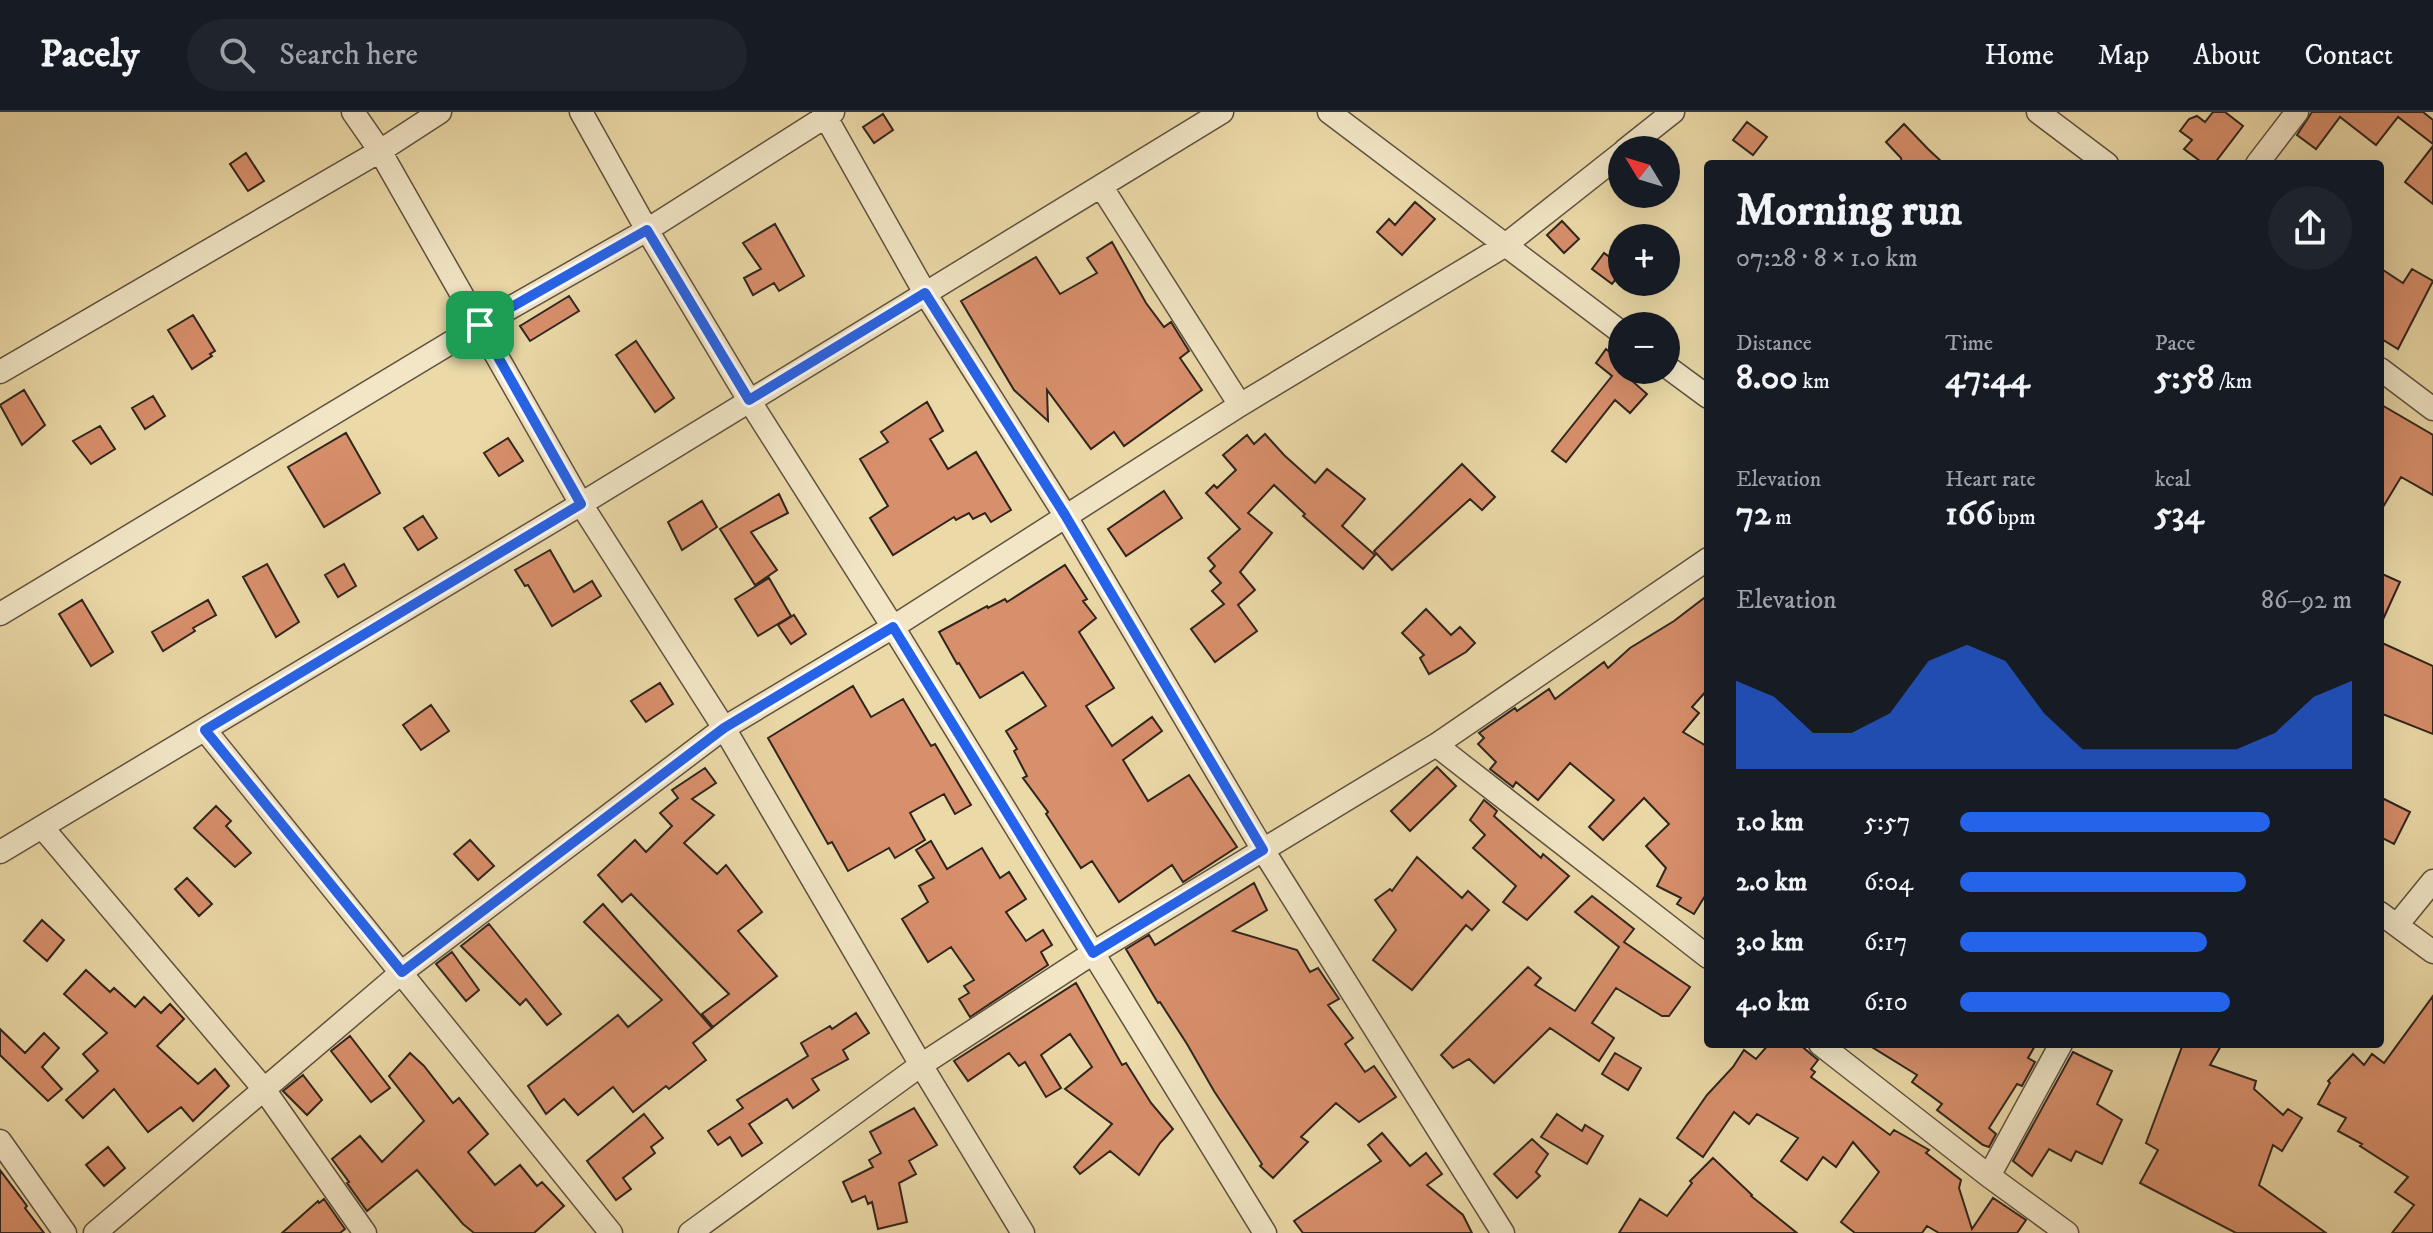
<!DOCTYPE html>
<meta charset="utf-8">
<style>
body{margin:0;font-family:"IM FELL DW Pica",serif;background:#20242c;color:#f1f3f6;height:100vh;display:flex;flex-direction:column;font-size:30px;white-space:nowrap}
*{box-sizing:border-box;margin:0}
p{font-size:26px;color:#9ea1a6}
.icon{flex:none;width:44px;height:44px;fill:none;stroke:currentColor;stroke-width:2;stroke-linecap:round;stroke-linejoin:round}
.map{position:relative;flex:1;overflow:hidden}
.panel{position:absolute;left:1704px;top:48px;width:680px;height:888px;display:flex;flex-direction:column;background:#171b24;border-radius:8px;box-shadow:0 8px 32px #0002}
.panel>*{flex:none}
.needle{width:52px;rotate:308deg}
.controls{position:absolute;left:1608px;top:24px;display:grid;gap:16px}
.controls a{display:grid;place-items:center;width:72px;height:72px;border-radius:50%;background:#171b24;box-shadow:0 8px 32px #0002;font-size:40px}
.pin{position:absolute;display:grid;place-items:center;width:68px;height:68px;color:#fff;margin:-34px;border-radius:16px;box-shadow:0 4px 12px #0006}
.round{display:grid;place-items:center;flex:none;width:84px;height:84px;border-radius:42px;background:#20242c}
.headline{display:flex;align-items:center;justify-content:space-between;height:136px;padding:0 32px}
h1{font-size:44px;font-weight:800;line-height:60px}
.stats{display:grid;grid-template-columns:repeat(3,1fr);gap:12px;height:136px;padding:8px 32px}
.stats div{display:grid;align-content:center}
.stats b{font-size:34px;font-weight:800}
.stats small{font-size:22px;font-weight:400}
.stats p{font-size:22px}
.chart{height:224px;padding:16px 32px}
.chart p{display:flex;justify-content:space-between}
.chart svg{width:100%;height:144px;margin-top:8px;fill:#2563eb;opacity:.7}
ul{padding:0 32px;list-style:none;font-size:26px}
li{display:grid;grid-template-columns:128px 96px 1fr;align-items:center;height:60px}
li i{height:20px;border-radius:10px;background:#2563eb}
header{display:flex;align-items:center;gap:48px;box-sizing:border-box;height:112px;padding:0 40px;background:#171b24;border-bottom:2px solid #363941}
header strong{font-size:38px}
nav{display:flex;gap:44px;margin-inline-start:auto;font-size:28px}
.search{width:560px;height:72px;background:#20242c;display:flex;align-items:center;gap:20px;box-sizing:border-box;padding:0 28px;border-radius:44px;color:#9ea1a6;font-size:30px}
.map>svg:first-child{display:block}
.building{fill:#d88f6b;stroke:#30251e;stroke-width:2}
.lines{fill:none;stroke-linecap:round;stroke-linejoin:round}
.street-casing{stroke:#5f5240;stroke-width:25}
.street{stroke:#f2e6c6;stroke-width:22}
.route-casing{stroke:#fff;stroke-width:16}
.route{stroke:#2563eb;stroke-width:10}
</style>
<header>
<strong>Pacely</strong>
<div class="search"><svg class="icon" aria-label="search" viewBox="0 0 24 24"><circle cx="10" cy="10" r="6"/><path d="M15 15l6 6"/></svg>Search here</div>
<nav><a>Home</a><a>Map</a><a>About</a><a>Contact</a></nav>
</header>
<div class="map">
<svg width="2433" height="1121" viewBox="0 0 2433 1121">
<rect width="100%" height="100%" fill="#ebd9a7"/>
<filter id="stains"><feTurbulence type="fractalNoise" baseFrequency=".0025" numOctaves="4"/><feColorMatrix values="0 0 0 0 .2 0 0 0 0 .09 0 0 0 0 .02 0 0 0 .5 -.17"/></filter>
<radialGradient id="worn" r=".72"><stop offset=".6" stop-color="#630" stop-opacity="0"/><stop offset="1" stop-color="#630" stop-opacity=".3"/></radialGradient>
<!-- building -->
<path class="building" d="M2213,0H2225L2243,14L2214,52H2204L2184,37L2192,28L2180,19L2189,7L2197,4L2205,10Z
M2312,0H2423L2433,8V32L2398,5L2376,33L2340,5L2316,37L2297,23Z
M883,2L893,18L874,31L863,15Z
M1747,10L1767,25L1753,43L1733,28Z
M1904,12L1928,37L1944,52H1902L1901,46L1886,30Z
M2433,34V92L2405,70Z
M246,41L264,69L248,79L230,52Z
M1415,90L1435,107L1402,143L1377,120L1389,107L1395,113Z
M1562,109L1579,127L1564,141L1547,123Z
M775,112L804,164L779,179L774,171L753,183L744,166L761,157L743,131Z
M1112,130L1146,191L1164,215L1171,210L1189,239L1180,246L1202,278L1124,334L1114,320L1091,337L1047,278L1048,309L1014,278L961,189L1036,145L1060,182L1097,161L1087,146Z
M1622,131V160L1612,172L1592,157L1604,141L1611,146Z
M2380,156L2403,171L2412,157L2433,169L2398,237L2380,226Z
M569,184L579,199L530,229L520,214Z
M193,203L215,239L210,242L212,244L192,257L168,218Z
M636,229L674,286L655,300L616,243Z
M1606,237L1622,250V258H1632L1636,262L1631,268L1647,282L1630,301L1615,288L1566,350L1552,339L1612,264L1596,251Z
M24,278L45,313L22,333L0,293Z
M153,284L165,304L145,317L132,296Z
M927,290L943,319L930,327L948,357L976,340L1011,398L991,410L985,401L973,407L969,401L956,408L954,405L893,443L870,406L888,394L860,347L888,330L881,320Z
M2380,292L2433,323V383L2401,365L2380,400Z
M100,314L115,337L91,352L73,329Z
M346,321L380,381L324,415L288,355Z
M1265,322L1284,343L1315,371L1327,357L1365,387L1342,414L1375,443L1363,457L1303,404L1305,402L1274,373L1248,401L1272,421L1240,460L1255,478L1238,493L1257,519L1215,550L1191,517L1224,492L1212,479L1221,471L1210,459L1215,454L1208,446L1240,417L1206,381L1214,373L1217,376L1236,358L1223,343L1247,323L1254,332Z
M508,326L523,349L499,364L484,341Z
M1462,352L1495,385L1482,398L1470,387L1392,458L1374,439Z
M1164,379L1182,406L1126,444L1108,417Z
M779,382L788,401L751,420L777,458L755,473L720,417Z
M702,389L717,415L682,438L668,410Z
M423,404L437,426L418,438L404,416Z
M550,438L574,480L592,469L601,484L552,514L528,473L525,474L515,458Z
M267,452L299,510L276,525L243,465Z
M344,452L356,474L338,485L325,463Z
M1065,453L1087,487L1083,489L1096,506L1079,520L1114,576L1086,594L1112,634L1152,605L1162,619L1123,648L1148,689L1189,663L1237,735L1183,770L1172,753L1119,790L1092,749L1081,756L1046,702L1048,700L1023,666L1027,664L1014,639L1017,637L1006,619L1046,594L1023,560L980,586L959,551L957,552L939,520L987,494L988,496L1005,487L1007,490Z
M2380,461L2400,470L2380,514Z
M769,466L791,504L758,524L735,487Z
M1708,483V577L1692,595L1699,601L1683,620L1708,635V779L1694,802L1677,792L1681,786L1657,774L1666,756L1646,734L1669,712L1644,686L1603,728L1589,715L1614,688L1570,651L1538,688L1516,670L1513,675L1490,657L1496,650L1478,632L1484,626L1479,621L1515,596L1517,599L1549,577L1555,587L1604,550L1608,556L1630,536L1674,509Z
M82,488L113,540L91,554L59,502Z
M208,488L216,503L193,516L195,519L163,539L152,520Z
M1426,497L1451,523L1460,515L1475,531L1466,540L1429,562L1420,546L1424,543L1402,521Z
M794,503L806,522L791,532L778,513Z
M2380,530L2433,554V622L2380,601Z
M660,571L673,592L646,610L631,589Z
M853,574L871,605L903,587L931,634L935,632L971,693L955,702L944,682L910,701L925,728L895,746L889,736L848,759L832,730L828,732L768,626Z
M431,593L449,619L421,638L403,613Z
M1437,655L1456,674L1410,719L1391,699Z
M705,656L716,671L692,687L714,703L684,731L717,762L726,753L762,800L738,819L777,864L713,915L702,902L729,882L631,782L622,790L598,763L635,728L646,740L672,714L660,701L678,686L672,678Z
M2380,685L2410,700L2394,732L2380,725Z
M1484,688L1497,699L1494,704L1541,746L1543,742L1569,764L1527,808L1503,790L1516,774L1473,736L1485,723L1470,708Z
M216,694L231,709L226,714L251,741L235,755L194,716Z
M470,728L494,754L478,768L454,742Z
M931,729L947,757L982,736L1000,766L1009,760L1026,787L1006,800L1026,829L1043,818L1052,833L1041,840L1048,853L970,905L959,887L969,881L964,874L974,868L951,835L928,850L902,807L928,790L919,774L934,766L916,738Z
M1417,745L1462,786L1468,779L1489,798L1472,818L1466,813L1412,878L1373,848L1396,818L1375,788L1390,777L1392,779Z
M187,766L212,792L199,804L175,777Z
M1254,771L1267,798L1233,819L1297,838L1310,860L1318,856L1339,887L1328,893L1353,926L1345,932L1365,960L1374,954L1396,985L1359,1010L1336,991L1301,1025L1308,1030L1273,1066L1260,1054L1262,1052L1214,979L1187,932L1160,890L1158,891L1126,837L1149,823L1155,833Z
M1592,784L1634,817L1624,830L1690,875L1669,904H1662L1616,876L1592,911L1614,926L1599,949L1550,916L1494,971L1469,947L1453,956L1441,943L1528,855L1541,866L1535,873L1575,899L1619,835L1575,800Z
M603,792L712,916L693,931L706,948L669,977L666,974L633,1000L613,975L578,1003L564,987L546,1002L528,974L618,903L628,915L662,888L584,810Z
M42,808L64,828L47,849L24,829Z
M489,812L561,902L547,913L526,887L520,893L461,834Z
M452,840L479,878L466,889L436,852Z
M86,858L110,880L114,876L135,895L144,885L161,901L170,892L184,907L157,934L198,972L215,957L229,974L193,1009L181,995L148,1020L114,977L83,1006L66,988L98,959L83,942L107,921L64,882Z
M1076,871L1122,953L1126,951L1151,991L1173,1017L1160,1031L1139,1063L1110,1039L1080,1062L1074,1055L1112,1012L1065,977L1092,955L1070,922L1041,943L1061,976L1046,985L1025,950L1019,954L1009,941L968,969L954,949Z
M2433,884V1121H2392L2414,1093L2395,1080L2408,1065L2360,1034L2362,1032L2338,1019L2346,1006L2318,992L2330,971L2328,969L2353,942L2364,953L2372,942L2384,951Z
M856,901L869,921L843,938L848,947L812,967L819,978L793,996L787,987L749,1012L762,1031L742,1044L730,1025L718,1033L708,1019L743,996L737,988L808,944L801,931L830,914L832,917Z
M0,917L25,941L44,921L59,936L42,955L62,977L48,989L0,943Z
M350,924L390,976L371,990L331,939Z
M1769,932H1799L1818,948L1811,957L1815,960L1811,965L1890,1023L1894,1018L1929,1038L1926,1041L1961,1068L1959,1076L1972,1117L1993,1086L2026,1108L2017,1121H1939L1927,1114L1922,1121H1855L1841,1110L1879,1060L1853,1030L1836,1055L1823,1045L1807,1068L1781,1049L1798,1026L1757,1002L1749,1012L1734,1000L1703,1045L1677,1026L1707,983L1733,955L1744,938L1756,947Z
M1867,932H2036L2028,946L2035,950L2022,974L2017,972L1989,1016L1996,1022L1989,1035L1983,1033L1937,998L1942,992L1912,970L1917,963Z
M2183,932H2222L2210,953L2256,969L2254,977L2283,1003L2288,997L2302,1006L2282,1039L2273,1033L2259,1073L2326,1121H2236L2140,1071L2158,1038L2146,1031Z
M2073,940L2112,959L2097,992L2122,1008L2102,1052L2076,1039L2071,1049L2049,1037L2032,1064L2013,1049Z
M410,941L424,954L453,991L459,986L488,1022L468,1040L495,1073L520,1053L537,1074L542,1070L564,1094L534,1121H474L463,1112L417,1058L367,1099L347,1071L349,1070L332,1047L360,1024L382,1050L424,1009L389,964Z
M1615,941L1641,956L1628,978L1602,962Z
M303,963L322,988L307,1003L283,979Z
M914,996L937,1033L909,1049L916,1062L899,1071L907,1110L878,1117L872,1090L868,1092L865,1084L852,1090L843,1070L873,1055L869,1048L881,1041L870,1020Z
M644,1002L663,1026L651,1035L655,1041L623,1066L631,1077L616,1088L587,1049Z
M1557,1002L1582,1019L1585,1013L1603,1024L1587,1052L1541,1025Z
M1382,1021L1410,1054L1426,1041L1442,1062L1427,1073L1463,1103L1472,1121H1303L1294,1109L1381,1049L1368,1033Z
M1532,1027L1548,1042L1536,1060L1540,1064L1517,1086L1494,1062Z
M108,1035L125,1056L104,1074L86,1053Z
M1713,1046L1752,1083L1751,1084L1797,1121H1619L1640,1087L1667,1104L1692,1071L1690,1069Z
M0,1058L27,1094L25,1096L44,1121H0Z
M324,1087L345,1117L340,1121H282L318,1089L319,1091Z"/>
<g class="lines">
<defs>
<path id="street" d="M353,0L380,39L581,392L724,616L921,953L1023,1121
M581,0L647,118L749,288L893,515L1265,1121
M823,0L925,181L1065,403L1263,738L1503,1121
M1329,0L1622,221
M2038,0L2107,52
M1625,38L1673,0
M2257,52L2297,0
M1101,74L1240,293
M1666,254L1708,285
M2380,257L2433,297
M0,260L380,39L440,0
M0,502L480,213L647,118L833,0
M205,618L611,1121
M1436,633L1708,845
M42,715L263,976L365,1121
M0,740L581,392L1222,0
M2380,801L2433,840
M2397,813L2433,769
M1820,932L1989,1064L2067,1121
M0,1029L65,1121
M1989,1064L2061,932
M95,1121L402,860L724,616L893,515L1240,293L1504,134L1622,41
M690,1121L921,953L1093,841L1436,633L1708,447"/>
</defs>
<!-- street casing -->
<use href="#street" class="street-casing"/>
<!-- street -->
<use href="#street" class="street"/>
</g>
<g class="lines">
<defs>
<path id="route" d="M647,118L749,288L925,181L1065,403L1263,738L1093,841L893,515L724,616L402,860L205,618L581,392L480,213Z"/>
</defs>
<!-- route casing -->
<use href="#route" class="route-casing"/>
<!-- route -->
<use href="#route" class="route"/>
</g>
<rect width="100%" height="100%" filter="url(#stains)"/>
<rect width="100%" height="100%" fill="url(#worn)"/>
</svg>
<div class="controls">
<a><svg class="needle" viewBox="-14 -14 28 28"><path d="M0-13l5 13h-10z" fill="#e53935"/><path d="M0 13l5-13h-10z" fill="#9ea1a6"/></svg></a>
<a>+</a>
<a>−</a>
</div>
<div class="pin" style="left:480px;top:213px;background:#1e9e55"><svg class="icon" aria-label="arrive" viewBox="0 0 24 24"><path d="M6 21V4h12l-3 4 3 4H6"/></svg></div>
<section class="panel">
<div class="headline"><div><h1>Morning run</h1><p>07:28 · 8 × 1.0 km</p></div><a class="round"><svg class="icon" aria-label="share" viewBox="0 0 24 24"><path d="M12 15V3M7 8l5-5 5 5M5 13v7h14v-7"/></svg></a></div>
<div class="stats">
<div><p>Distance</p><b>8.00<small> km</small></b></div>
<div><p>Time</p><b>47:44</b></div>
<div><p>Pace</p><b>5:58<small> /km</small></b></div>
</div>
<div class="stats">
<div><p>Elevation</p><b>72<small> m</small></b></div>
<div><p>Heart rate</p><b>166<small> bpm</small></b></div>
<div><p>kcal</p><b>534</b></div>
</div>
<div class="chart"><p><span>Elevation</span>86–92 m</p>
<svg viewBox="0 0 160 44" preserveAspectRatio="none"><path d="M0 44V17L10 22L20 33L30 33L40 27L50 11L60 6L70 11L80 27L90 38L100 38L110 38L120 38L130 38L140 33L150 22L160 17V44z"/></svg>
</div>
<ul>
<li><b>1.0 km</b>5:57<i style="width:79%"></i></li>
<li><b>2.0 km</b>6:04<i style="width:73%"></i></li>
<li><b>3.0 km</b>6:17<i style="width:63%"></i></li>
<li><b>4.0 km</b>6:10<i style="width:69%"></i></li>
</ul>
</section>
</div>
